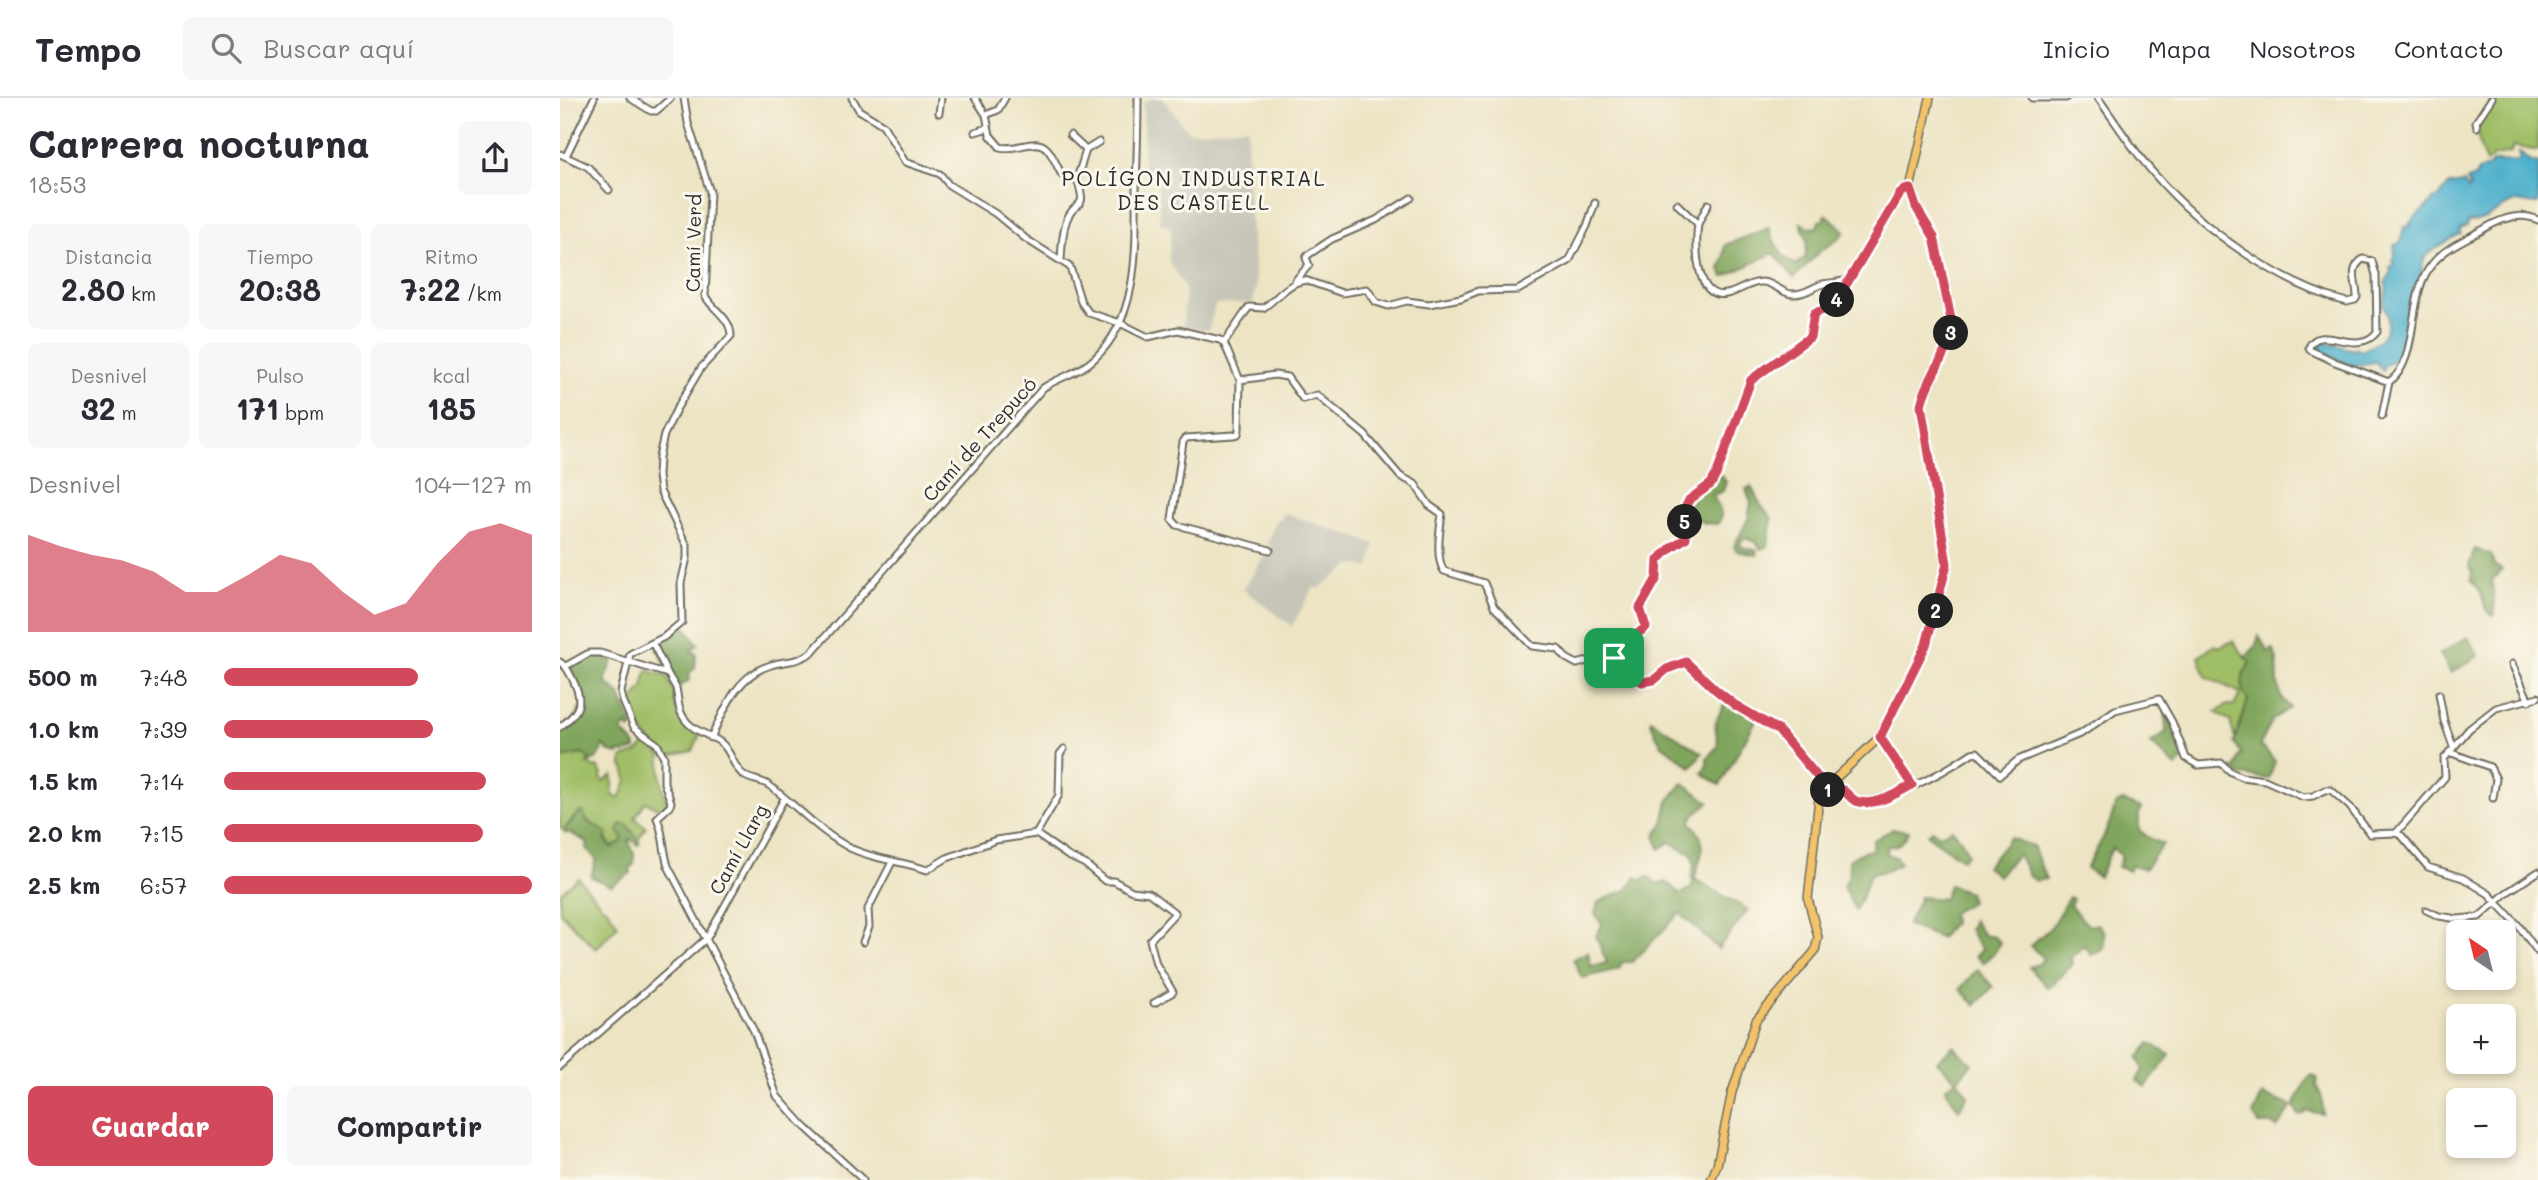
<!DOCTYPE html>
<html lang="es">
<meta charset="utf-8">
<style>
body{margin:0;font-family:Mali,sans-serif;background:#f7f7f7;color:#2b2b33;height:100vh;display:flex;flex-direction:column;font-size:26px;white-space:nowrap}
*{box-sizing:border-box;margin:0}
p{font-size:23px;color:#7c7c81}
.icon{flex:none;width:38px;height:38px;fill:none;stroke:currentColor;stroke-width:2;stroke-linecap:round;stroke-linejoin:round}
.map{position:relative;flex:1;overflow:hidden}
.panel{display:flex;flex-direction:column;background:#fff;width:560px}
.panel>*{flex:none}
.needle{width:46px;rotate:325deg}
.tools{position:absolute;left:1886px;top:822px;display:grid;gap:14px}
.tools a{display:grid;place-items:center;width:70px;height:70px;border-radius:10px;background:#fff;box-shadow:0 4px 10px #0003;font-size:35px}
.pin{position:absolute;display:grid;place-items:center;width:60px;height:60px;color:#fff;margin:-30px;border-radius:14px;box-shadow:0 4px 10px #0006}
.km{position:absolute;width:35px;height:35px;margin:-18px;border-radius:50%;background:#222;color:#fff;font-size:19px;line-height:35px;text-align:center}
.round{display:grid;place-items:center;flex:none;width:74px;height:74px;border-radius:10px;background:#f7f7f7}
.headline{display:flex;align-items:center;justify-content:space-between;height:119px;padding:0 28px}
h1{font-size:38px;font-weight:800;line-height:52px}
.stats{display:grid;grid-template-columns:repeat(3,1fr);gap:10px;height:119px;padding:7px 28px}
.stats div{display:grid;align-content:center;border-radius:10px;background:#f7f7f7;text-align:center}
.stats b{font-size:30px;font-weight:800}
.stats small{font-size:19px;font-weight:400}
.stats p{font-size:19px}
.chart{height:196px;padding:14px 28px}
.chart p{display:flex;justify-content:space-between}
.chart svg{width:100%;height:126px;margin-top:7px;fill:#d1495b;opacity:.7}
.primary-button{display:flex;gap:14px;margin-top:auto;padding:14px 28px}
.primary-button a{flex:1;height:80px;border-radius:10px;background:#d1495b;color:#fff;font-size:28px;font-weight:800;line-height:80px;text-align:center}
.primary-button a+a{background:#f7f7f7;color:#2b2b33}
ul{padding:0 28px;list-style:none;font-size:23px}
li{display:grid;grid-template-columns:112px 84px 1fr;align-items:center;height:52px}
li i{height:18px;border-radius:9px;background:#d1495b}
header{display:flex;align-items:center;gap:42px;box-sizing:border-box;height:98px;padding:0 35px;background:#fff;border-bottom:2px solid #e1e1e2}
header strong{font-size:33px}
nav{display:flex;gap:38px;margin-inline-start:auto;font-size:24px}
.search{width:490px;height:63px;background:#f7f7f7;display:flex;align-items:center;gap:18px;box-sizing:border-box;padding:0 24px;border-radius:10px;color:#7c7c81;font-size:26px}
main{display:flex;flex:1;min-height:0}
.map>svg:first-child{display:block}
.industrial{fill:#c6c5b8}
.green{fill:#a0be66;stroke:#667448;stroke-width:2}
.forest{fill:#80a55b;stroke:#566843;stroke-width:2}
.water{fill:#4db0cc;stroke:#3c6e7c;stroke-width:2}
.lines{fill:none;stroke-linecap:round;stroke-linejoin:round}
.minor-casing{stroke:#6f6c60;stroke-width:9}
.major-casing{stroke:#6f6c60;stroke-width:10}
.minor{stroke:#fff;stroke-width:5}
.major{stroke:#f2c36a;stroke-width:7}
.route-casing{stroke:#fff;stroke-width:14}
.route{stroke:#d1495b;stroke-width:9}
.labels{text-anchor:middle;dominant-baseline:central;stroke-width:6;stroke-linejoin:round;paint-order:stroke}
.street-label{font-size:19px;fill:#2b2b2b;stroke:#fbf7ec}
.neighbourhood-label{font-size:21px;letter-spacing:2px;fill:#2b2b2b;stroke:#fbf7ec}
</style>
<header>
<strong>Tempo</strong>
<div class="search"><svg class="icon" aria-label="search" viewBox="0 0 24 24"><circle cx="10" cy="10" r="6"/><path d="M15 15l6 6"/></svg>Buscar aquí</div>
<nav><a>Inicio</a><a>Mapa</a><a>Nosotros</a><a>Contacto</a></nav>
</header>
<main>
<section class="panel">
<div class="headline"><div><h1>Carrera nocturna</h1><p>18:53</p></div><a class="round"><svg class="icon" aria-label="share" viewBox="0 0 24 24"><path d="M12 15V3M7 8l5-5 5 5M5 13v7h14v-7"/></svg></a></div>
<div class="stats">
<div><p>Distancia</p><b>2.80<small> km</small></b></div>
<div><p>Tiempo</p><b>20:38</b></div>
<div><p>Ritmo</p><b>7:22<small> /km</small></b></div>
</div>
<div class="stats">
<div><p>Desnivel</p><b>32<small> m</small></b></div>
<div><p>Pulso</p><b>171<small> bpm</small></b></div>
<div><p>kcal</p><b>185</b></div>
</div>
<div class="chart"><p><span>Desnivel</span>104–127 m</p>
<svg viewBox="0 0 160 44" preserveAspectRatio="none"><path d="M0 44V10L10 14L20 17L30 19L40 23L50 30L60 30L70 24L80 17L90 20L100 30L110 38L120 34L130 20L140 9L150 6L160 10V44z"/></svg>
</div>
<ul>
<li><b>500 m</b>7:48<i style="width:63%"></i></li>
<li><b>1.0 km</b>7:39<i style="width:68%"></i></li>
<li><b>1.5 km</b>7:14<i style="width:85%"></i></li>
<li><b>2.0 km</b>7:15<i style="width:84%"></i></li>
<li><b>2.5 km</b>6:57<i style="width:100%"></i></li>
</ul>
<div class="primary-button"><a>Guardar</a><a>Compartir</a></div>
</section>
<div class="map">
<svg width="1978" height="1082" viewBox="0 0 1978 1082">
<rect width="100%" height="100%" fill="#fbf7ec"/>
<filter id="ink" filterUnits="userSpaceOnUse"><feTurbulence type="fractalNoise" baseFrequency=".0143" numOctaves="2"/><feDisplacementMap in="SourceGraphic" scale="14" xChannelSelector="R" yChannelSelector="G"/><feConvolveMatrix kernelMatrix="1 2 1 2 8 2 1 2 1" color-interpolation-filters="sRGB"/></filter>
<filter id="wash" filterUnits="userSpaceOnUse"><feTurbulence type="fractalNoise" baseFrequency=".00686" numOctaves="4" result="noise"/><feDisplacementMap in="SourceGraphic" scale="28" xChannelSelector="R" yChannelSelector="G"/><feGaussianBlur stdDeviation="1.57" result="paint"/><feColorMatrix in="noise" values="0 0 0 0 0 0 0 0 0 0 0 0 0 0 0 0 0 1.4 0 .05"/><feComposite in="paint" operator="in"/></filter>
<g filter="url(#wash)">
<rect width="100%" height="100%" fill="#ece4c3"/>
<!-- industrial -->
<path class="industrial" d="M591,0H602L629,34L688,29L687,84L696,189L693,205L655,206L649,232L623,229L625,190L609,163L611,130L600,124L598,87L583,68V6Z
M724,415L815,446L810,470L793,466L758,491L754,489L732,528L683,491L711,448L707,446L717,421L720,422Z"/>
<!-- green -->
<path class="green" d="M1935,0H1978V53L1954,48L1950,55L1935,58L1926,65C1914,33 1914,27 1935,0Z
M1673,543L1690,565L1683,576L1688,602L1675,641L1670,623L1656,614L1668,607H1674L1681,595L1646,579L1639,559L1655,547L1659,549Z
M87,572L106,578L114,592V603L118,615L128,629L140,636L133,653L106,659L75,626L68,607L83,590Z
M88,644L96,651L101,658V680L107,707L102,712L85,704L75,720L86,729L78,742L67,728L62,743L53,750L41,733L18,715L4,732L0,730V660L22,656L31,661L28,665L34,670L37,669L42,676L41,679L43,684L53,677V697L57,700L61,698L67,682L64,670L62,669V660L77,655Z
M18,780L43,809H46L58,827L36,851L0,814V795Z"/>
<!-- forest -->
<path class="forest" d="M1266,116L1285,133L1276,143L1260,153L1234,180L1214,155L1164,179L1160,171L1164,160L1165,147L1209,130C1215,146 1221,161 1237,167L1240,162L1245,161L1247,143L1241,125L1252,130L1257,129L1259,123L1263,122Z
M1158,377L1162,378L1166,384L1163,393L1153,397C1156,408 1167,415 1157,426L1145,425L1127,416C1128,399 1146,388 1158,377Z
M1191,389L1202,409L1212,420L1208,448L1200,451L1196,444L1184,440L1180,446L1182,449L1198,453L1197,457L1177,453L1174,448L1188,421L1191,404L1186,391Z
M1915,451L1931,457L1934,467L1942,472L1932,482L1935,516L1933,518C1923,512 1925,507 1922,497C1920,491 1915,486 1911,482L1912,474L1909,468Z
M123,526L138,546L131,552L136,556L135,570L129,575L130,582L118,589L96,549Z
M1699,538L1708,554L1713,551C1721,567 1715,580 1720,596C1721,601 1727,605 1730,610L1713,621L1699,649L1703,650L1715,663L1709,681L1679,677L1669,670H1676L1679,658L1682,656L1674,644L1688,602C1678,590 1682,577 1690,565L1686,559L1695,549Z
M1908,539L1918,558L1891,575L1880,556Z
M37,558L53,562L45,584L59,595L73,629L70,632L66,627L62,633L76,648V651L64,655L59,654L58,656L47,653V650L43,647L42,653L36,661L27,665L30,661L22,656L0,660V632L14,622L23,605L11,569L25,560Z
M1166,603L1196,622L1160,687L1142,675L1147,667V660L1158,648L1155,625Z
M1605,612L1625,660L1616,669L1591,645L1606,634Z
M1091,622L1142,655L1131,669L1101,646L1090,624Z
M1123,685L1149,704L1133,718L1131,724C1151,750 1140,752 1135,781L1188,812L1158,851L1120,815L1072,864H1062L1059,871L1022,880L1013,861L1028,854L1031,868L1047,865L1036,838L1042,827L1035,816L1038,804L1067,792L1076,779L1082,782L1087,778L1098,786L1106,784L1117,793L1119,797L1131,790L1134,781H1131L1134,766L1132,757L1109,744L1100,751L1095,737L1102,729L1108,703Z
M1562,703L1582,710L1579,716V732L1589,740L1603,746L1585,771L1571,768L1569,773L1558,769L1562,758L1552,750L1539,779L1526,770C1538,749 1550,730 1555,707Z
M23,714L27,723L47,735L45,741L52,750L62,743V739L58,733L61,726L67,727L80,744L78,747L71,741L69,743L74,756V766L70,770L71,775L51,788L31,779L36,761L26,750L28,745L10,735H5L4,732L18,715Z
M1332,731L1349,733C1344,743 1339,749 1328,748L1327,756L1337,760L1340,766L1326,773L1311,776C1305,787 1301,805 1295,812L1283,788L1289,778V762L1302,754L1312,752L1314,742Z
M1392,731L1402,743L1408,756L1402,761L1368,737L1372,732L1381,737Z
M1450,740L1473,748L1486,781L1476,783L1469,778L1458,756L1438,778L1426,769Z
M1389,787L1409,794L1411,804L1392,815L1393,825L1380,840L1347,827L1360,799L1384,801Z
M1509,799L1513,801L1510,808L1529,828L1537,826L1544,834V847L1541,853L1531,857L1525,847L1511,859L1512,867L1488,890L1469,869L1479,866L1484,860L1470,848L1491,829Z
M1413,822L1423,837L1434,839L1440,844L1435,854L1423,865L1415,858L1422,851L1416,844L1409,831Z
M1417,871L1433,889L1415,907L1400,891Z
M1590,945L1610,957L1586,989L1577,983L1583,971L1578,960Z
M1393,948L1412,966L1397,982L1408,997L1399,1012L1385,990L1396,982L1377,963Z
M1753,977L1757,980L1756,987L1762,999L1763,1016L1746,1013L1745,1016L1739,1018L1734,1008L1747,981Z
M1702,997L1732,1008L1717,1030L1711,1026H1699L1693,1017Z"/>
<!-- water -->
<path class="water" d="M1959,54L1970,64L1978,65V106C1969,107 1963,101 1953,105C1937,110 1926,125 1908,124L1907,128L1899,132L1901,136C1896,137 1868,155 1865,160C1860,169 1862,183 1854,190C1854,198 1849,201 1848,210C1847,218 1850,227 1849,236C1847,248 1835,265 1823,268L1824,273H1822L1816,264L1792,268L1756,251L1760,243L1794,252L1796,250L1801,253C1821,245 1836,230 1823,206L1827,191L1825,185L1831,175L1830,169L1834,167L1832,161L1835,159L1834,147L1840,145L1844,129L1851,128L1849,126C1856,116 1869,110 1874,100H1878L1889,87L1904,85L1908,92L1910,90L1907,82L1915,79L1918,73L1928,70L1933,64L1959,63Z"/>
</g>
<g filter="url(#ink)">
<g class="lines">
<defs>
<path id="minor" d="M70,0L91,13H96L111,0
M124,0L128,25L150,94L145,198C153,212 171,220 171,238L141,270L117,310L104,337L99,359L98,378L100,393L127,448V460L121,485L122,524L104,539L70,556L61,594L63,603L74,629L97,646L104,659V685L111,704L110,708L97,720C104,735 103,752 108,768L194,933L217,998L243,1027L303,1082
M292,0L299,12L323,27L345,64L380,76L389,87L436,116L466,141L510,169L521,204L529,215L560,225L588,239L618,232L660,242L664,245L680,282L679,332L678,336L674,337L626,340L623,344L612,421L617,427L710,452
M415,0L426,17L430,37L440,49C457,54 477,37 488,52C494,59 497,69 502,77L517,81C528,115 517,99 507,121C502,134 502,148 501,162
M1472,0H1506
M1538,0C1557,26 1574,54 1596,78C1641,130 1720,187 1787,204L1795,202L1797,199C1797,184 1788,171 1803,161L1812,163L1816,177L1817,234C1796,260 1761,224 1749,249L1750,252L1775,264L1829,284
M379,15L381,0
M426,17L438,12L445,0
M1917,29L1916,24L1932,0
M415,34L428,30
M510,37L526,52L517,81
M526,52L539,44
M0,56L28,69L49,92
M6,58L34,0
M1117,106L1138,126C1135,145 1135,203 1166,196C1179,194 1188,184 1202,184C1213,184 1221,195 1232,196C1244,197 1252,189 1263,186C1272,184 1281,185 1289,181L1340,96L1345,92L1350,91
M1138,126L1148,106
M735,183L749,167L746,160L748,157L772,141L816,122L851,100
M664,245L689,209L703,210C717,201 727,185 745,182L782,195L807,191L816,204L828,208L847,203L869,206L901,200L918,193L958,192L1009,163L1027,128L1035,105
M680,282L715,277L727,279L743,301L757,297L805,337L840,378L855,386L869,407L882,416C880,431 875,460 884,473L924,485L934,509L972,548L998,551L1006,560L1017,566L1049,557L1082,584L1094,582L1106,571L1126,564L1156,592L1175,607L1218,632L1266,689
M1829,284C1861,262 1845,197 1873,165C1886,149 1905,142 1922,132C1938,122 1960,113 1978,122
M1822,318L1829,284
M93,546L108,576
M1054,560L1055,554L1086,529L1080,510L1097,480L1098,462L1112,449L1126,440L1125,410L1129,402L1151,386L1157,375L1191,282L1250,239L1254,215L1273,209L1289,181
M0,564C7,569 9,574 13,582C24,604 20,614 0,629
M1952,566L1969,603
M6,568L29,555H40L108,576C110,580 114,586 116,590C119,603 117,614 128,625C136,634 150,637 160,644C172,652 172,670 185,678C193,683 203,682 210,688C237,708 259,734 290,750C315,762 342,763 367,772L387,760L436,742L476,736L508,758L525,766L545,783H554L572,793L589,795L615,815L590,842L596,866L613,894L594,905
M1879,596L1884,623L1893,648
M1320,639L1351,687
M151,640C165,610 177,577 211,567C227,562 238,565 252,554L483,290C499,279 520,275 534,261C580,219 576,148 576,91C577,60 578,30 578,0
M1889,654L1930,669L1936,681L1933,700
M1263,692H1283L1296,703C1328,706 1386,673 1412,655L1417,654L1440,677L1458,662L1522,635L1555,612L1599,601L1612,624L1626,660L1638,667L1661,665L1671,674L1682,679L1705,682L1743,699L1753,698L1765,692H1771L1790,709L1810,736L1836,735L1842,738L1868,769L1903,780L1929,796L1958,827L1978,854
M1836,735L1885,679L1884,661L1909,631L1936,610L1978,599
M476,736L499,697L500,656L504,651
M1866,812L1879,818L1898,821L1919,819L1946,795L1978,774
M1906,822V835
M303,844L309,829L308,811L332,764
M0,969L147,840L224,701"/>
<path id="major" d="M1151,1082L1157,1067L1172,994L1196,922L1255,853L1258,839L1248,801L1259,700L1263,692L1320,639L1366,547L1372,529L1387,466L1361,307C1367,279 1390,257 1392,226L1374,139L1356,109L1350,91L1370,0"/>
</defs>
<!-- minor casing -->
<use href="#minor" class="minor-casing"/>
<!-- major casing -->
<use href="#major" class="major-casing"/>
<!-- minor -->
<use href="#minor" class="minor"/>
<!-- major -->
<use href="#major" class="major"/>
</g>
</g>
<g class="lines" filter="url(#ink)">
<defs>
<path id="route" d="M1350,91L1356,109L1374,139L1392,226C1390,256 1367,279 1361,307L1387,466L1366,547L1320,639L1352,687C1338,695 1313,710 1296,703C1291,701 1287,695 1283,692H1263L1266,689L1218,632L1175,607L1156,592L1126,564L1107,571L1094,582L1082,584L1054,560L1055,554L1086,529L1080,510L1097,480L1098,462L1112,449L1126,440L1125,410L1129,402L1151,386L1157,375L1191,282L1250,239L1254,215L1273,209L1340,96L1345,92Z"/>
</defs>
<!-- route casing -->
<use href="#route" class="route-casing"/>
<!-- route -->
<use href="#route" class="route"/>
</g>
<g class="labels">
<!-- street labels -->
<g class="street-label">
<text transform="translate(133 145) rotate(-89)">Camí Verd</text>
<text transform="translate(419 341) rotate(-48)">Camí de Trepucó</text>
<text transform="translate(178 751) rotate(-61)">Camí Llarg</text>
</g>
<!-- neighbourhood labels -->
<g class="neighbourhood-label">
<text x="634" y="79">POLÍGON INDUSTRIAL<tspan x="634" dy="24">DES CASTELL</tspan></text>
</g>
</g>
</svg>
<div class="tools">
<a><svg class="needle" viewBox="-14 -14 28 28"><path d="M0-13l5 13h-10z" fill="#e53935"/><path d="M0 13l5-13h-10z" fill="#7c7c81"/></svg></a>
<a>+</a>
<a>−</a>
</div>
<div class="pin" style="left:1054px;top:560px;background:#1e9e55"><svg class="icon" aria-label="arrive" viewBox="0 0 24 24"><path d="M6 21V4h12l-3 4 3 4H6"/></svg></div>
<b class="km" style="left:1268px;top:692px">1</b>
<b class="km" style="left:1376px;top:513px">2</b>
<b class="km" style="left:1391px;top:235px">3</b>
<b class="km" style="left:1277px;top:202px">4</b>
<b class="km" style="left:1125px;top:424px">5</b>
</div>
</main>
